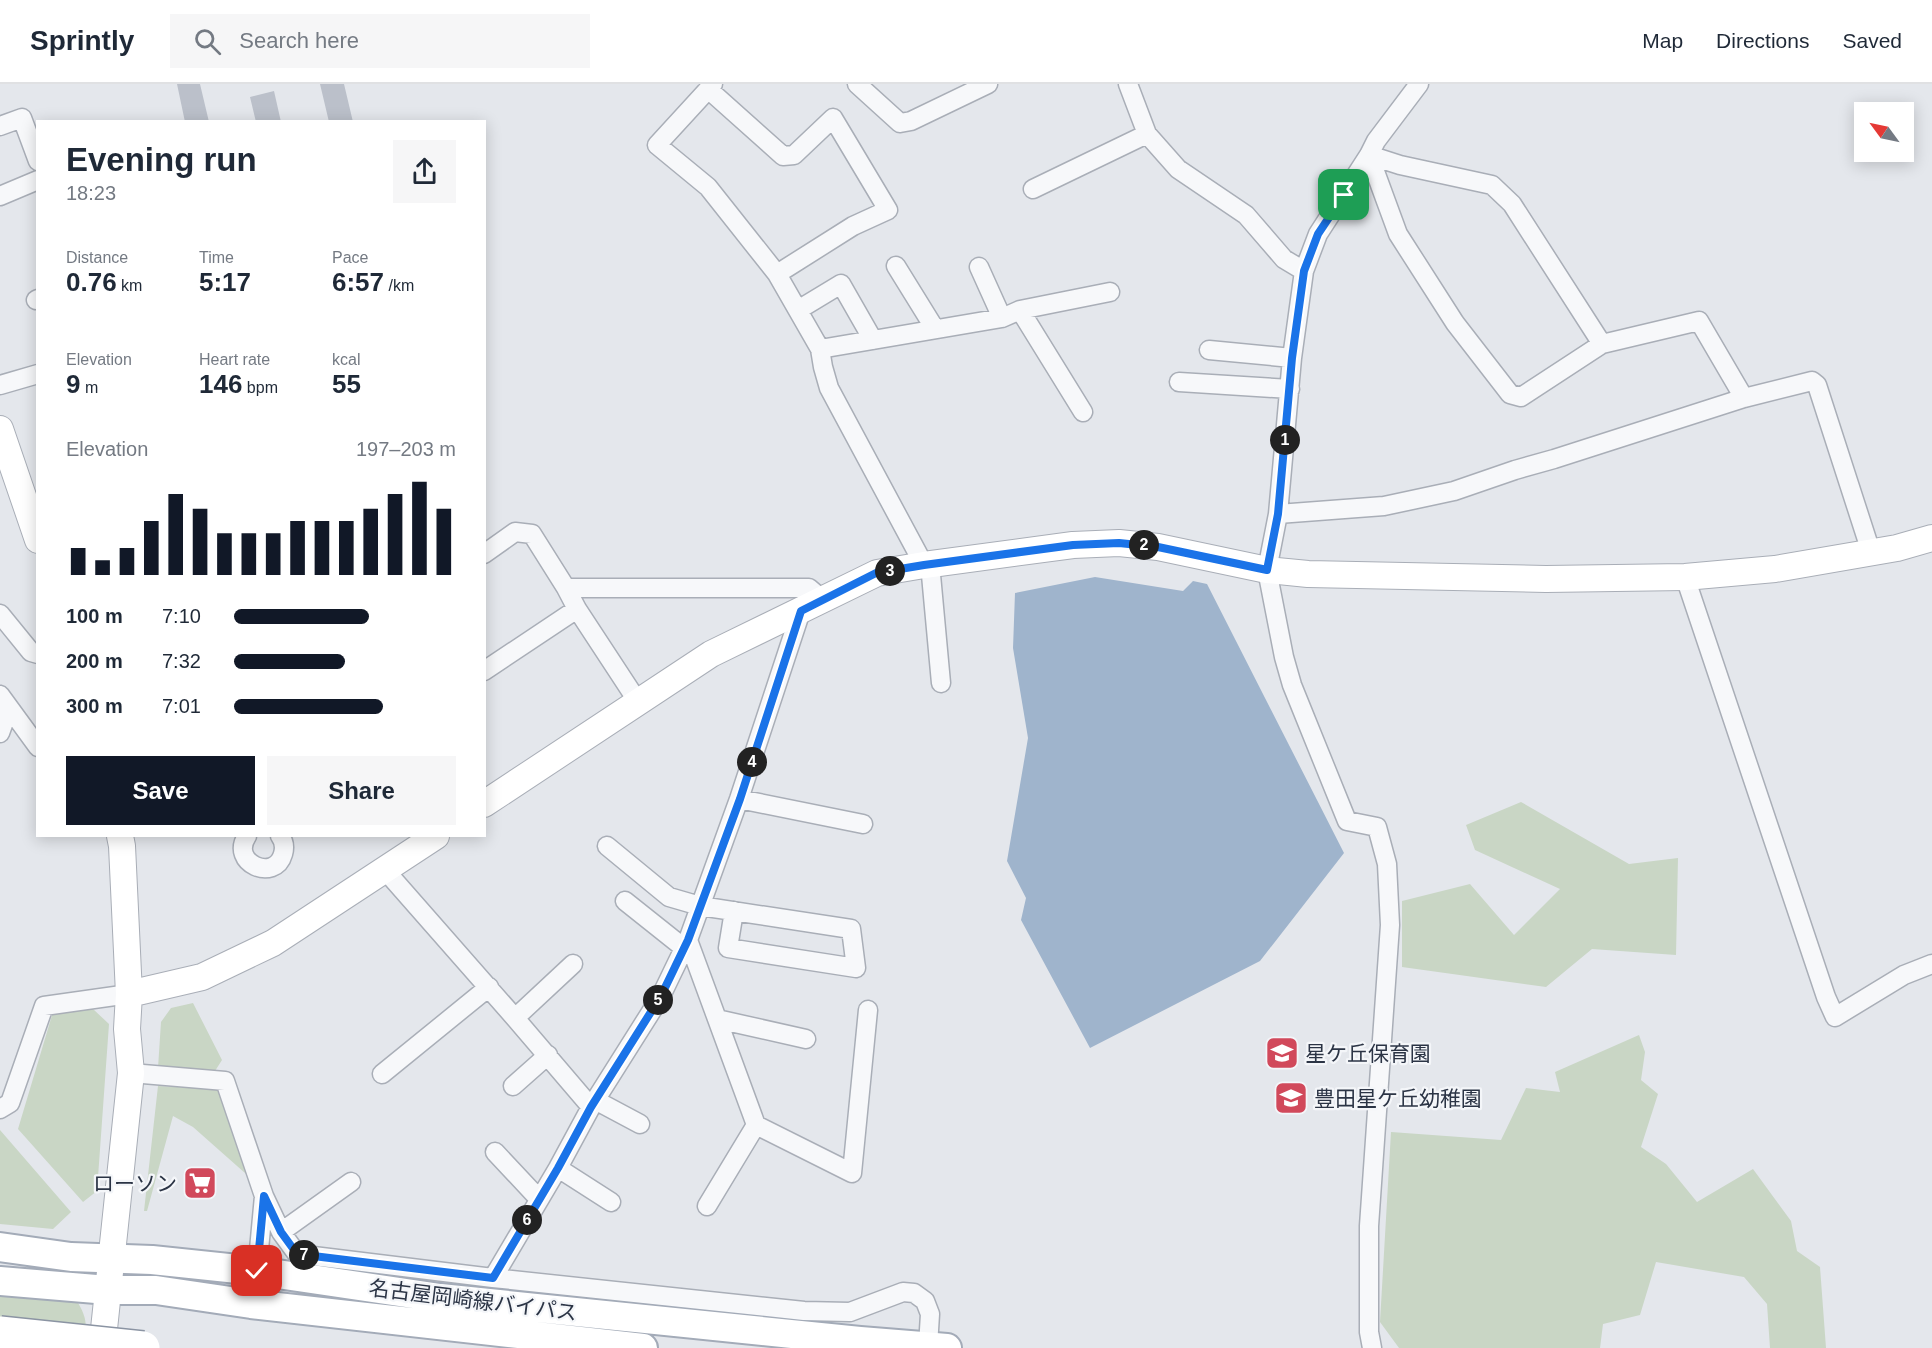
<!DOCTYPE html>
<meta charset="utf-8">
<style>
body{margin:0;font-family:Helvetica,"Noto Sans JP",sans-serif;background:#f6f6f7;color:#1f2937;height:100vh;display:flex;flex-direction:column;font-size:22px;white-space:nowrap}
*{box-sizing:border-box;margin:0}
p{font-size:20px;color:#747a83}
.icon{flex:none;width:33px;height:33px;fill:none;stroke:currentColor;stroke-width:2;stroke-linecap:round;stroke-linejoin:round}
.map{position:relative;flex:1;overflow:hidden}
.side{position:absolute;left:36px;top:36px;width:450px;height:717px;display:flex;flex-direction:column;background:#fff;border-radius:0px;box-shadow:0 3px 15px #0003}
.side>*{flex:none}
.needle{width:39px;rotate:303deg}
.tools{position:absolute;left:1854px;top:18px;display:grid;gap:12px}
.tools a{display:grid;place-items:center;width:60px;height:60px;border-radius:0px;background:#fff;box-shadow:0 3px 15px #0003;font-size:30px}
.pin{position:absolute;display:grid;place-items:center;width:51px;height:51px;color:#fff;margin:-26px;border-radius:12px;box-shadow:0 3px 9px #0006}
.km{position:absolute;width:30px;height:30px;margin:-15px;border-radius:50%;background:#222;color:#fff;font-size:16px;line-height:30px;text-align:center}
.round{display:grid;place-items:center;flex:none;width:63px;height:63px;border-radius:0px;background:#f6f6f7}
.head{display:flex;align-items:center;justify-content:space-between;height:102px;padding:0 30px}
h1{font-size:33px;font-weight:700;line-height:45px}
.metrics{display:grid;grid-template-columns:repeat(3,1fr);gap:9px;height:102px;padding:6px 30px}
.metrics div{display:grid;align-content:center}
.metrics b{font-size:26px;font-weight:700}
.metrics small{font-size:16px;font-weight:400}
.metrics p{font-size:16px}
.chart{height:168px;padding:12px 30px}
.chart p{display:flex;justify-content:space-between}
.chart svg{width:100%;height:108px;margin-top:6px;stroke:#111827;stroke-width:6}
.action{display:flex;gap:12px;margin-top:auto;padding:12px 30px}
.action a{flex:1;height:69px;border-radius:0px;background:#111827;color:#fff;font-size:24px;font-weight:700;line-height:69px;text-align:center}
.action a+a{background:#f6f6f7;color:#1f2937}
ul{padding:0 30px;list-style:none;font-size:20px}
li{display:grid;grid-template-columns:96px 72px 1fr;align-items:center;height:45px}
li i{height:15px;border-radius:8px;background:#111827}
header{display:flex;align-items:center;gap:36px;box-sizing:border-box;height:84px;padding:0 30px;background:#fff;border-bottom:2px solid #e0e1e3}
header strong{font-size:28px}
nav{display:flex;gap:33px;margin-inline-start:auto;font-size:21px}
.search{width:420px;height:54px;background:#f6f6f7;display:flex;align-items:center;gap:15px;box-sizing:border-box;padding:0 21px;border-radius:0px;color:#747a83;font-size:22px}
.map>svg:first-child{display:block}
.green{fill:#c9d6c5}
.water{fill:#9fb4cc}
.building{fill:#bbc0ca}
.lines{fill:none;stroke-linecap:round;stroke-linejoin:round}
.street-casing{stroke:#a9aeb7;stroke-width:21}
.secondary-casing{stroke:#a9aeb7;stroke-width:28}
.primary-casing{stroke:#a3abb8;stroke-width:32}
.street{stroke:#f7f8fa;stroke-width:18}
.secondary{stroke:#fff;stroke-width:26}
.primary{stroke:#fff;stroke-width:28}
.highway-bridge-casing{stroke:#8b94a3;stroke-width:36;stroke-linecap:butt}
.highway-bridge{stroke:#fff;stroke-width:33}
.route-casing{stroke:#fff;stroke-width:12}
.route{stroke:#1a73e8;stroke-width:8}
.labels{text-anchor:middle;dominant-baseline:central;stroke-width:4.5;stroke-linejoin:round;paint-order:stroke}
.poi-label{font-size:21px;fill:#2b3445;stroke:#f4f6f9;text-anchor:start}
.street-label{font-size:21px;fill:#2b3445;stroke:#f4f6f9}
</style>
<header>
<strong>Sprintly</strong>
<div class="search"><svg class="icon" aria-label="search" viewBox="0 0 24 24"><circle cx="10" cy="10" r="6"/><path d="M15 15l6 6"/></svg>Search here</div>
<nav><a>Map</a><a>Directions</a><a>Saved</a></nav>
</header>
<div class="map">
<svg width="1932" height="1264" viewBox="0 0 1932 1264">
<rect width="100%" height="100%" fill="#e4e7ec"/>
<!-- green -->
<path class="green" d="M1521,718L1629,780L1678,774L1676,871L1592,865L1546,903L1402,883V817L1470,800L1514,851L1560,805L1475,766L1466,741Z
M193,919L222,976L215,987L158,984L161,938L171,924Z
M93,925L109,940L97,1107L83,1118L18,1045L53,928Z
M1639,951L1645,968L1641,996L1658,1010L1641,1063L1666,1080L1697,1118L1753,1085L1791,1137L1797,1167L1820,1183L1826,1264H1770L1767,1220L1744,1193L1656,1178L1640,1231L1603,1240L1600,1264H1399L1380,1238L1391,1048L1501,1056L1526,1004L1560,1008L1555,988Z
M158,1002L216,1005L224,1009L254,1097L193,1043L173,1032L147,1127H144Z
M0,1046L71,1128L53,1145L0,1140Z
M0,1205L75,1214C88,1234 87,1241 84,1264H0Z"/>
<!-- water -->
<path class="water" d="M1095,493L1183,507L1193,497L1207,500L1344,769L1260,877L1090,964L1021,836L1026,814L1007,777L1028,654L1013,564L1015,509Z"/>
<!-- building -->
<path class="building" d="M177,0H200L209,38H185Z
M320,0H344L353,38H329Z
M274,7L281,38H256L250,13Z"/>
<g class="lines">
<defs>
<path id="street" d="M713,0L657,61L708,103L777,190L820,265L823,283L829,304L924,481
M857,0L900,39L911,37L988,0
M1128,0L1147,50L1178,85L1246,131L1284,175L1304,187
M708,5L783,72L794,71L833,34L888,126L853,142L777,190
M0,42L22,34L38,77
M1369,71L1400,81L1492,101L1512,120L1602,260L1699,237L1744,314
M1369,71L1398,150L1455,239L1510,310L1521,313L1602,260
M1033,105L1147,50
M0,112L38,96
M896,182L935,245
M979,183L1002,234
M36,216L38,215
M798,226L841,200L873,256
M1020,226L1083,328
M820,265L1002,234L1020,226L1110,208
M1209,266L1292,274
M1179,298L1290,305
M0,301L38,290
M1278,430L1384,422L1454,407L1515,386L1554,375L1744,314L1812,297L1817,301L1871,468
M484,470L515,448L532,450L566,504L577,525L638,618
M930,480L941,599
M1685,493L1826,913L1835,933L1904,891L1932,880
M566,504H809L823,516
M0,530L31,568L38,570
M484,587L577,525
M0,611L38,663
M0,649L9,624
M739,715L863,740
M247,752C229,779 275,799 283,770C285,763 284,757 280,752
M607,762L669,813L700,822L851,845L856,884L728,864L734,827
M385,786L515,934L591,1023
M625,817L684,864
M688,856L756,1041L852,1089L868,926
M515,934L573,880
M717,935L806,955
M131,989L225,997L264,1112L257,1187
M382,990L489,903
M513,1002L548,971
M595,1016L640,1040
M0,1025L10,1019L44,922L129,910
M495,1068L539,1115
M558,1084L611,1118
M264,1112L281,1148L297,1170L493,1194L804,1227L850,1228L903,1208L914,1209L925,1217L930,1230L928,1262
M707,1122L756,1041
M281,1148L351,1098
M493,1194L558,1084L591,1023L661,912L688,856L739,715L801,527
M1372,1264L1369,1248V1142L1390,841L1387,780L1377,743L1347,737L1292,601L1284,573L1267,486L1278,430L1292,274L1304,187L1318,150L1369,71L1376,57L1419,0"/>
<path id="secondary" d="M0,345L38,456
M484,720L711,570L877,489L924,481L1073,461L1119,459L1158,463L1267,486L1308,490L1546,495L1685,493L1775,485L1897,464L1932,454
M129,910L202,893L273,859L436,752
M102,1264L131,989L127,945L129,910L122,762L120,752"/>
<path id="primary" d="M0,1163L71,1173L152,1176L257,1187L440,1214L860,1257L947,1264
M0,1197L108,1206H156L251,1220L643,1264"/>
</defs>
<!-- street casing -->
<use href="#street" class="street-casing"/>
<!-- secondary casing -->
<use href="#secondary" class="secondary-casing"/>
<!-- primary casing -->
<use href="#primary" class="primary-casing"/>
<!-- street -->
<use href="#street" class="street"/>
<!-- secondary -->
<use href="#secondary" class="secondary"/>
<!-- primary -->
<use href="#primary" class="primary"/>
<defs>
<path id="highway-bridge" d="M0,1249L143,1264"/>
</defs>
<!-- highway-bridge casing -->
<use href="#highway-bridge" class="highway-bridge-casing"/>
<!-- highway-bridge -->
<use href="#highway-bridge" class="highway-bridge"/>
</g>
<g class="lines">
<defs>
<path id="route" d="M257,1187L264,1112L281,1148L297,1170L493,1194L558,1084L591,1023L661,912L688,856L740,715L801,527L876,489L924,481L1073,461L1119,459L1158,463L1267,486L1278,430L1292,274L1304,187L1318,150L1344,111"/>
</defs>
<!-- route casing -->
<use href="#route" class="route-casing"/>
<!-- route -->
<use href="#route" class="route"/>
</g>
<!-- icons -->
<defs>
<symbol id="school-square" viewBox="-11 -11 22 22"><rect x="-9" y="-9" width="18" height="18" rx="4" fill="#d1495b" stroke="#f4f6f9"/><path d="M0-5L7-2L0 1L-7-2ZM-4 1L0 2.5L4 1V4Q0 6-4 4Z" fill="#fff"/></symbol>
<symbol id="supermarket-square" viewBox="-11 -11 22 22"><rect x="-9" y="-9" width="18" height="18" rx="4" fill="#d1495b" stroke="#f4f6f9"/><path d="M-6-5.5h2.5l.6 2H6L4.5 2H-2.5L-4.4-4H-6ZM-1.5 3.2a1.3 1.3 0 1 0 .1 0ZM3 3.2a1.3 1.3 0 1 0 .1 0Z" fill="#fff"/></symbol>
</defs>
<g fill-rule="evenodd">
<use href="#school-square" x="1263" y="950" width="38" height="38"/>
<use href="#school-square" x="1272" y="995" width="38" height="38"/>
<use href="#supermarket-square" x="181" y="1080" width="38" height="38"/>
</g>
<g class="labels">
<!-- poi labels -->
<g class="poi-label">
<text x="1305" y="969">星ケ丘保育園</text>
<text x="1314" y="1014">豊田星ケ丘幼稚園</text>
<text x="177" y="1099" text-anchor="end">ローソン</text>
</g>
<!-- street labels -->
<g class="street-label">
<text transform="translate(473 1216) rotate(7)">名古屋岡崎線バイパス</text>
</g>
</g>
</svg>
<div class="tools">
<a><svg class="needle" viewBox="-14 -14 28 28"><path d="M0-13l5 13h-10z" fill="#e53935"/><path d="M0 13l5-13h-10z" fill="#747a83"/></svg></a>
</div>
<div class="pin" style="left:1344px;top:111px;background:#1e9e55"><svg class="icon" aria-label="arrive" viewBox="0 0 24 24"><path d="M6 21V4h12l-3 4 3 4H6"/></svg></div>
<div class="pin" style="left:257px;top:1187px;background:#d93025"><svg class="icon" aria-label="check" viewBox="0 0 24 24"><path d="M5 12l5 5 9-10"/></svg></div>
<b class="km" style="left:1285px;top:356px">1</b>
<b class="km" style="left:1144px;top:461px">2</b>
<b class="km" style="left:890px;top:487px">3</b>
<b class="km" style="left:752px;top:678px">4</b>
<b class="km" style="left:658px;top:916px">5</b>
<b class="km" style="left:527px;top:1136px">6</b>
<b class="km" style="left:304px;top:1171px">7</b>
<section class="side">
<div class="head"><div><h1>Evening run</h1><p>18:23</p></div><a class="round"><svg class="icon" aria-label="share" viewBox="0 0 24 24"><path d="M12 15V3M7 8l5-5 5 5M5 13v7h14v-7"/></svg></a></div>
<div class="metrics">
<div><p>Distance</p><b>0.76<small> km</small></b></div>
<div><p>Time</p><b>5:17</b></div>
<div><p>Pace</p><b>6:57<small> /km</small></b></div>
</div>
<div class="metrics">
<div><p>Elevation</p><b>9<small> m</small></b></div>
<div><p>Heart rate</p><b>146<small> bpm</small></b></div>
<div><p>kcal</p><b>55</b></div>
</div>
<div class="chart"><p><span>Elevation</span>197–203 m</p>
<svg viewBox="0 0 160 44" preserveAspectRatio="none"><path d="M5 44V33M15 44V38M25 44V33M35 44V22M45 44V11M55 44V17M65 44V27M75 44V27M85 44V27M95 44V22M105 44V22M115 44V22M125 44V17M135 44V11M145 44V6M155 44V17"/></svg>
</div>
<ul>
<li><b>100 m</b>7:10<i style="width:61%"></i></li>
<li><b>200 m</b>7:32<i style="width:50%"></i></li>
<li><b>300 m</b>7:01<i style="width:67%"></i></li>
</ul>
<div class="action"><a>Save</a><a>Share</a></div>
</section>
</div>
